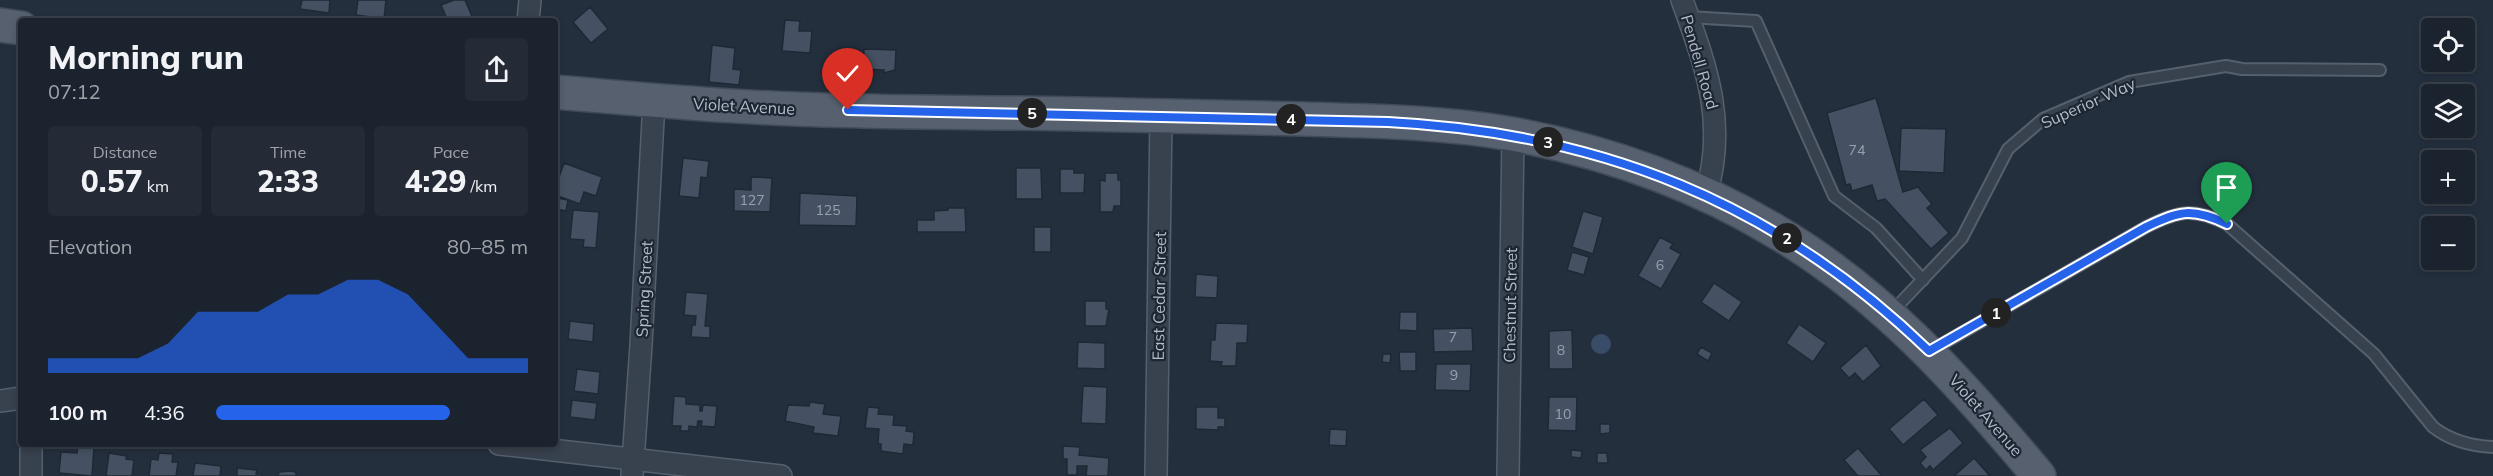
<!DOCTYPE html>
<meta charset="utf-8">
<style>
body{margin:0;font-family:Mulish,sans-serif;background:#242b36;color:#f1f3f6;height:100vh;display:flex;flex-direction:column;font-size:22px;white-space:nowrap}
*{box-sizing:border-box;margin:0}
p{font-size:20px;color:#a0a4aa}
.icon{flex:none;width:33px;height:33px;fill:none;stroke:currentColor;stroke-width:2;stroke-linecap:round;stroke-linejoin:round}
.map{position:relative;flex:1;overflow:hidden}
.panel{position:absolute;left:18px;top:18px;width:540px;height:429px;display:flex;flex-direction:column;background:#1b232e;border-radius:6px;box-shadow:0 3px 9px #0003,0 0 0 2px #39404a}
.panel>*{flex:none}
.tools{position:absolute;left:2421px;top:18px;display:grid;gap:12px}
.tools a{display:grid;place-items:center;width:54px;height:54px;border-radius:6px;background:#1b232e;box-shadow:0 3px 9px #0003,0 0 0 2px #39404a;font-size:30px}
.pin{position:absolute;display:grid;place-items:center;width:51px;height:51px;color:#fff;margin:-62px -26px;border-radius:50% 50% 50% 0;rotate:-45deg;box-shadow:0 0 6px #0007}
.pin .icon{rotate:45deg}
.km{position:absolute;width:30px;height:30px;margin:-15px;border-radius:50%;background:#222;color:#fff;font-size:16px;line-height:30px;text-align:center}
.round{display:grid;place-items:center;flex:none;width:63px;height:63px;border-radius:6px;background:#242b36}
.headline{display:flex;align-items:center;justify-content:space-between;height:102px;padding:0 30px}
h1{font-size:33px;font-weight:800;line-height:45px}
.stats{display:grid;grid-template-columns:repeat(3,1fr);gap:9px;height:102px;padding:6px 30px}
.stats div{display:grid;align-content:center;border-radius:6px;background:#242b36;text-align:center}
.stats b{font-size:30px;font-weight:800}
.stats small{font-size:16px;font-weight:400}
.stats p{font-size:16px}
.chart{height:168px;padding:12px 30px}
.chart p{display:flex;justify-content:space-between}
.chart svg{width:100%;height:108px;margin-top:6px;fill:#2563eb;opacity:.7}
ul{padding:0 30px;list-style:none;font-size:20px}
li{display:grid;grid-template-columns:96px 72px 1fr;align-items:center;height:45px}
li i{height:15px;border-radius:8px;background:#2563eb}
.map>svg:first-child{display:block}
.water{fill:#394c67}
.building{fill:#455162;stroke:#1f2835;stroke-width:1.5}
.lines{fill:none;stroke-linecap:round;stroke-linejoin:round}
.lane-casing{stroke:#565f6c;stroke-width:14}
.street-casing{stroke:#565f6c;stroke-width:24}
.primary-casing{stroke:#414a57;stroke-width:36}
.lane{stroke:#38414e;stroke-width:10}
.street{stroke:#38414e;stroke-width:21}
.primary{stroke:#56606e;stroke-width:33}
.route-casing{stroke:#fff;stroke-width:12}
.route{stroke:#2563eb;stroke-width:8}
.labels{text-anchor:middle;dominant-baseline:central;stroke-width:4.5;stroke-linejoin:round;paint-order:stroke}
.number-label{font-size:14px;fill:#98a1af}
.street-label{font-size:16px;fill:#b4bcc9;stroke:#1d2633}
</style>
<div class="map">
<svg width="2493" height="476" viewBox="0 0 2493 476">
<rect width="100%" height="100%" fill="#242f3e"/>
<!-- water -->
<path class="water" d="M1591 344a10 10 0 1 1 20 0a10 10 0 1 1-20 0Z"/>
<!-- building -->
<path class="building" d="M302,0H330L329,13L300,9Z
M358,0H386L384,19L356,15Z
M454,0H465L474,21H448L441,5Z
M590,7L608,29L591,43L573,22Z
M785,20L800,21L799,31H812L810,53L782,51Z
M712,45L735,48L733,69L741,70L739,85L709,82Z
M864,49L896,50L895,70L884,73V70L863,69Z
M1876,98L1903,192L1918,187L1932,204L1927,208L1949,233L1931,249L1885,199L1877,201L1872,185L1852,191L1850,184L1846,185L1827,113Z
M1901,128L1946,129L1944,173L1899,171Z
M683,158L709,161L707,178L701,177L699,198L679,196Z
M564,163L602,177L596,196L584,192L580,204L555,195V188Z
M1016,168H1041L1042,199H1016Z
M1060,169H1074V173H1085L1084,193H1060Z
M1105,173H1118V180H1121V206H1114L1113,212H1100V180L1105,181Z
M751,177L772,178L770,212L734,211V189L751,190Z
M800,193L857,196L856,226L799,225Z
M557,198L568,200L566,211L556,209Z
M948,208H965L966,232H917V220H934V211L948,210Z
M573,210L599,212L596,248L583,247L584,240L570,239Z
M1583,211L1603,217L1593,254L1572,247Z
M1034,227H1051V252H1034Z
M1660,237L1673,244L1670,248L1681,254L1661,289L1638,276Z
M1572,252L1589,257L1584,275L1567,270Z
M1196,274L1218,276L1217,298L1195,297Z
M1714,283L1742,302L1729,321L1701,302Z
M686,292L708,294L705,326H710V338L691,337L692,325H695L696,316L684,315Z
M1085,301H1106V309H1109L1106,326H1085Z
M1400,312H1417V331L1399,330Z
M570,321L594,324L593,342L568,339Z
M1216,323L1248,324L1247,343H1237L1236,366H1221L1222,362L1210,361L1211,340H1215Z
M1799,324L1826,343L1813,362L1786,343Z
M1472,328L1473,351L1434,352L1433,329Z
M1572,330L1573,369H1549V331Z
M1078,342L1105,343V369L1077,368Z
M1866,345L1881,366L1863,382L1855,373L1849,378L1840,368Z
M1701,347L1712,353L1708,361L1697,354Z
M1399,352H1416V371H1400Z
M1383,354H1391L1390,363L1382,362Z
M1436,364H1471L1470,391L1435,390Z
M577,369L600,372L598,394L574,391Z
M1083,386L1107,387L1106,424L1081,423Z
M674,396L686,397V404L700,405V411H702L703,405L717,406L715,427L701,426L702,421H698L697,427L689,426V431H680L681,426H672Z
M1549,397H1577L1576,431L1548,430Z
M1924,399L1938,415L1903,445L1889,429Z
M572,400L597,403L595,420L570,417Z
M810,402L825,404L823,414L841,416L838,436L813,433L814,427L785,421L788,405L809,406Z
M868,407L879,408L878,414L894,415L893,425L907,426L906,431L914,432L913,445L904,444L903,454L881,451V444H878L879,429L865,428Z
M1196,407H1218V418H1225V427H1218V430L1196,429Z
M1600,424H1610V433L1600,434Z
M1950,428L1963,443L1933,470L1930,466L1926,470L1920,463L1926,457L1920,450Z
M1330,429L1347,430L1346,446L1329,445Z
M78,445L94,447L92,476L59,473L61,452L77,453Z
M1063,446L1080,447L1079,455L1109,458L1108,476H1086L1087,466H1077V475H1067V459H1063Z
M1858,448L1882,476H1858L1844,460Z
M1571,450L1582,451L1581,458L1571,457Z
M109,453L127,456L126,459L134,460L132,476H106Z
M159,453L173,454L172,462H178L176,476H149L151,459L158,460Z
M1597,453H1607L1608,463H1597Z
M1974,458L1990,476H1954Z
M195,463L221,466L220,476H193Z
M237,468L257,470L256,474H262V476H237Z
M290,471L296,472V476H278L279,472Z"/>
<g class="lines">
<defs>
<path id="lane" d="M1688,17L1756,21L1834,196L1876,228L1923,280
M1890,314L1962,238L2008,149L2043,119L2129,82L2226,66L2242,69L2380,70
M1930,351L2146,227C2179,211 2192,207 2227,224L2374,354L2433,427C2451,441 2470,446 2493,447"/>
<path id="street" d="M1682,0C1707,69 1727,122 1706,195
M528,21L530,0
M0,401L21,398
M499,444L781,476
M31,476V444
M632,476L641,345L654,101
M1156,476L1161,115
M1508,476L1513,134"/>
<path id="primary" d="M0,25L21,28
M555,92C627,98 699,105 772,108C874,113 976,112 1078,114C1153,115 1228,117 1303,119C1373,121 1443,122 1512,134C1604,151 1695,183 1775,231C1881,293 1961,383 2039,476"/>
</defs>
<!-- lane casing -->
<use href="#lane" class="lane-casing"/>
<!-- street casing -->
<use href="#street" class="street-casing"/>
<!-- primary casing -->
<use href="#primary" class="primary-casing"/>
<!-- lane -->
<use href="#lane" class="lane"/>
<!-- street -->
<use href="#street" class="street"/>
<!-- primary -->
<use href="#primary" class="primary"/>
</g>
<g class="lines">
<defs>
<path id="route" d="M848,110L1388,122C1600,133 1775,202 1929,351L2146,227C2179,211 2192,207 2227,224"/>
</defs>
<!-- route casing -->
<use href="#route" class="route-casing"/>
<!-- route -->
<use href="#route" class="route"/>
</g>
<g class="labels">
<!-- number labels -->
<g class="number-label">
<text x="1857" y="150">74</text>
<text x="752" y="200">127</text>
<text x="828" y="210">125</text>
<text x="1660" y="265">6</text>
<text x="1453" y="337">7</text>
<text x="1561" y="350">8</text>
<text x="1454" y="375">9</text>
<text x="1563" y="414">10</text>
</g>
<!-- street labels -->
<g class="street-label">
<text transform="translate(1700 62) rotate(74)">Pendell Road</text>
<text transform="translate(2088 103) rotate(-24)">Superior Way</text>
<text transform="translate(744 106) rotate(3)">Violet Avenue</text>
<text transform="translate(644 289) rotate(-87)">Spring Street</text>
<text transform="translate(1159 296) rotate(-89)">East Cedar Street</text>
<text transform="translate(1510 305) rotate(-89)">Chestnut Street</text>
<text transform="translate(1986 415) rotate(49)">Violet Avenue</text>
</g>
</g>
</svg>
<div class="tools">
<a><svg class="icon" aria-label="locate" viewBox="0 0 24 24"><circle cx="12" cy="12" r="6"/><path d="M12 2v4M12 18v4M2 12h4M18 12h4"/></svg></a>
<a><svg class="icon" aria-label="layers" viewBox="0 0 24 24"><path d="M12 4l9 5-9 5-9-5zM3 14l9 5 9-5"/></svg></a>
<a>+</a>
<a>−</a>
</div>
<div class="pin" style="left:2227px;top:224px;background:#1e9e55"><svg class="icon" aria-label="arrive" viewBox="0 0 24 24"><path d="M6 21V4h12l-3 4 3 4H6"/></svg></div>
<div class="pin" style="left:848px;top:110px;background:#d93025"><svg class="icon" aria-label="check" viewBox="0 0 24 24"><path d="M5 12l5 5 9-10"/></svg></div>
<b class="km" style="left:1996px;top:313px">1</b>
<b class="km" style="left:1787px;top:238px">2</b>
<b class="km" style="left:1548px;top:142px">3</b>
<b class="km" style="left:1291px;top:119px">4</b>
<b class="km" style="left:1032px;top:113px">5</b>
<section class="panel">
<div class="headline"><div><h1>Morning run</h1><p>07:12</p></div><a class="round"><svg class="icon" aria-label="share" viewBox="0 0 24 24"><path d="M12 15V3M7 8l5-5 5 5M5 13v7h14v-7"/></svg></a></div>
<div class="stats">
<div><p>Distance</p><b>0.57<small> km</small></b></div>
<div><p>Time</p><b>2:33</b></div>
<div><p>Pace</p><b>4:29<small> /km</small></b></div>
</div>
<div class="chart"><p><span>Elevation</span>80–85 m</p>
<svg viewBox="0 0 160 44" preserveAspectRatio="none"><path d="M0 44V38L10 38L20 38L30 38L40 32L50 19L60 19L70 19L80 12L90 12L100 6L110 6L120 12L130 25L140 38L150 38L160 38V44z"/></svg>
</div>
<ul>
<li><b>100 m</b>4:36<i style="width:75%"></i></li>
</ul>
</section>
</div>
